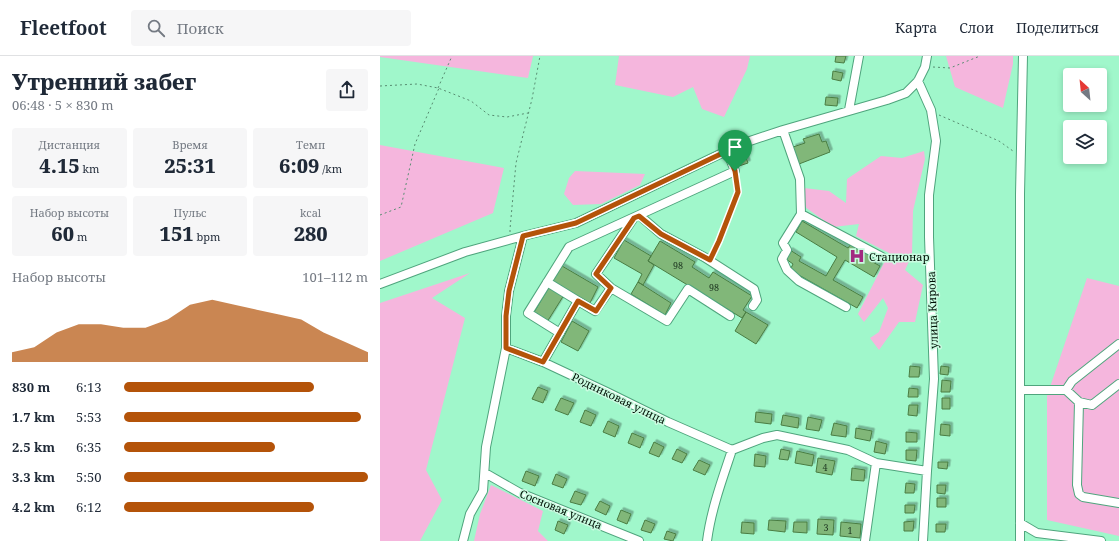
<!DOCTYPE html>
<html lang="ru">
<meta charset="utf-8">
<style>
body{margin:0;font-family:"Noto Serif",serif;background:#f6f6f7;color:#1f2937;height:100vh;display:flex;flex-direction:column;font-size:15px;white-space:nowrap}
*{box-sizing:border-box;margin:0}
p{font-size:13px;color:#747a83}
.icon{flex:none;width:22px;height:22px;fill:none;stroke:currentColor;stroke-width:2;stroke-linecap:round;stroke-linejoin:round}
.map{position:relative;flex:1;overflow:hidden}
.side{display:flex;flex-direction:column;background:#fff;width:380px}
.side>*{flex:none}
.needle{width:26px;rotate:333deg}
.fabs{position:absolute;left:683px;top:12px;display:grid;gap:8px}
.fabs a{display:grid;place-items:center;width:44px;height:44px;border-radius:4px;background:#fff;box-shadow:0 2px 6px #0003;font-size:20px}
.pin{position:absolute;display:grid;place-items:center;width:34px;height:34px;color:#fff;margin:-41px -17px;border-radius:50% 50% 50% 0;rotate:-45deg;box-shadow:0 0 4px #0007}
.pin .icon{rotate:45deg}
.round{display:grid;place-items:center;flex:none;width:42px;height:42px;border-radius:4px;background:#f6f6f7}
.overview{display:flex;align-items:center;justify-content:space-between;height:68px;padding:0 12px}
h1{font-size:22px;font-weight:800;line-height:30px}
.metrics{display:grid;grid-template-columns:repeat(3,1fr);gap:6px;height:68px;padding:4px 12px}
.metrics div{display:grid;align-content:center;border-radius:4px;background:#f6f6f7;text-align:center}
.metrics b{font-size:20px;font-weight:800}
.metrics small{font-size:11px;font-weight:400}
.metrics p{font-size:11px}
.chart{height:112px;padding:8px 12px}
.chart p{display:flex;justify-content:space-between}
.chart svg{width:100%;height:72px;margin-top:4px;fill:#b45309;opacity:.7}
ul{padding:0 12px;list-style:none;font-size:13px}
li{display:grid;grid-template-columns:64px 48px 1fr;align-items:center;height:30px}
li i{height:10px;border-radius:5px;background:#b45309}
header{display:flex;align-items:center;gap:24px;box-sizing:border-box;height:56px;padding:0 20px;background:#fff;border-bottom:1px solid #e0e1e3}
header strong{font-size:19px}
nav{display:flex;gap:22px;margin-inline-start:auto;font-size:14px}
.search{width:280px;height:36px;background:#f6f6f7;display:flex;align-items:center;gap:10px;box-sizing:border-box;padding:0 14px;border-radius:4px;color:#747a83;font-size:15px}
main{display:flex;flex:1;min-height:0}
.map>svg:first-child{display:block}
.green{fill:#f5b6dd}
.building{fill:#81b779;stroke:#4a7d43;filter:url(#shadow)}
.lines{fill:none;stroke-linecap:round;stroke-linejoin:round}
.minor-casing{stroke:#4fa57d;stroke-width:10}
.path{stroke:#578d71;stroke-width:1;stroke-dasharray:2 3;stroke-linecap:butt}
.minor{stroke:#fff;stroke-width:8}
.route-casing{stroke:#fff;stroke-width:8}
.route{stroke:#b45309;stroke-width:5}
.labels{text-anchor:middle;dominant-baseline:central;stroke-width:3;stroke-linejoin:round;paint-order:stroke}
.number-label{font-size:9px;fill:#203a23}
.poi-label{font-size:11px;fill:#001106;stroke:#cafce1;text-anchor:start}
.street-label{font-size:11px;fill:#001106;stroke:#cafce1}
</style>
<header>
<strong>Fleetfoot</strong>
<div class="search"><svg class="icon" aria-label="search" viewBox="0 0 24 24"><circle cx="10" cy="10" r="6"/><path d="M15 15l6 6"/></svg>Поиск</div>
<nav><a>Карта</a><a>Слои</a><a>Поделиться</a></nav>
</header>
<main>
<section class="side">
<div class="overview"><div><h1>Утренний забег</h1><p>06:48 · 5 × 830 m</p></div><a class="round"><svg class="icon" aria-label="share" viewBox="0 0 24 24"><path d="M12 15V3M7 8l5-5 5 5M5 13v7h14v-7"/></svg></a></div>
<div class="metrics">
<div><p>Дистанция</p><b>4.15<small> km</small></b></div>
<div><p>Время</p><b>25:31</b></div>
<div><p>Темп</p><b>6:09<small> /km</small></b></div>
</div>
<div class="metrics">
<div><p>Набор высоты</p><b>60<small> m</small></b></div>
<div><p>Пульс</p><b>151<small> bpm</small></b></div>
<div><p>kcal</p><b>280</b></div>
</div>
<div class="chart"><p><span>Набор высоты</span>101–112 m</p>
<svg viewBox="0 0 160 44" preserveAspectRatio="none"><path d="M0 44V38L10 35L20 26L30 21L40 21L50 23L60 23L70 18L80 9L90 6L100 9L110 12L120 15L130 18L140 26L150 32L160 38V44z"/></svg>
</div>
<ul>
<li><b>830 m</b>6:13<i style="width:78%"></i></li>
<li><b>1.7 km</b>5:53<i style="width:97%"></i></li>
<li><b>2.5 km</b>6:35<i style="width:62%"></i></li>
<li><b>3.3 km</b>5:50<i style="width:100%"></i></li>
<li><b>4.2 km</b>6:12<i style="width:78%"></i></li>
</ul>
</section>
<div class="map">
<svg width="739" height="485" viewBox="0 0 739 485">
<defs>
<filter id="shadow"><feDropShadow dx="2.5" dy="-2.5" stdDeviation="0" flood-color="#0004"/></filter>
</defs>
<rect width="100%" height="100%" fill="#a0f7cb"/>
<!-- green -->
<path class="green" d="M0,0H153L148,22L0,1Z
M239,0H370L367,13L344,61L322,53L313,31L293,41L235,29Z
M566,0H633V8L623,52L575,31Z
M0,89L124,112L113,157L0,205Z
M544,95L545,103L533,155L532,199L525,214L543,229L535,266H519L499,294L490,282L499,276L508,252L503,242L484,266L478,258L509,197L476,180L479,168L453,171L425,151L424,132L449,135L466,147L467,123L501,100L522,102Z
M195,115L265,118L260,129L221,148L193,149L184,138L189,122Z
M90,217L52,242L85,262L46,414L62,444L40,485H0V247Z
M707,222L739,230V480L667,464V340Z
M111,429L163,455L158,475L168,485H94L100,458Z"/>
<!-- building -->
<path class="building" d="M456,0H466L464,7L455,6Z
M453,15L463,17L461,25L452,23Z
M446,41L458,42L457,50L445,49Z
M439,78L442,86L446,85L450,96L419,108L413,91L425,87L423,83Z
M365,99L368,107L359,110L357,102Z
M422,165L468,192L471,188L492,199L489,204L500,210L494,221L465,204L453,224L483,241L477,252L410,214L413,208L406,203L410,194L421,201L419,205L446,220L457,201L416,176Z
M244,184L271,200L268,205L274,209L263,229L258,226L262,218L234,202Z
M280,185L315,206L312,211L329,222L333,216L372,240L363,254L366,256L362,262L268,205Z
M182,210L218,231L210,247L172,226Z
M258,226L291,247L285,259L251,238Z
M169,231L184,239L167,266L153,258Z
M366,256L388,269L376,288L355,275Z
M192,265L209,275L198,295L181,286Z
M530,310L540,311L539,321H529Z
M561,310L569,311L568,319L560,318Z
M562,324L571,325L570,336H561Z
M158,331L168,335L163,347L152,343Z
M529,332L538,333V341H528Z
M181,342L194,347L188,359L175,354Z
M562,342H570V353H562Z
M529,349H538L537,360L528,359Z
M205,354L216,359L211,370L200,366Z
M376,356L392,358L391,368L375,366Z
M403,359L419,362L418,372L401,369Z
M428,361L442,364L439,375L426,373Z
M228,365L239,370L235,381L223,376Z
M454,367L467,370L466,381L451,379Z
M561,368L570,369V380L560,379Z
M476,372L492,375L490,385L475,382Z
M526,376L537,377V386H526Z
M252,377L264,382L260,392L248,387Z
M496,385L507,388L505,398L494,396Z
M274,386L284,391L279,401L269,397Z
M297,393L307,398L302,407L292,403Z
M401,393L410,395L408,404L399,403Z
M526,394H537L536,405L526,404Z
M417,395L434,399L432,410L415,407Z
M375,398L386,400L385,411L374,410Z
M438,402L455,405L452,419L436,416Z
M319,404L330,409L325,419L313,414Z
M558,406H568L567,413L558,412Z
M472,412L485,414L484,425L471,424Z
M146,415L159,420L155,430L142,425Z
M176,418L187,423L183,432L172,428Z
M526,427L535,428L534,437H525Z
M557,429H566L565,438L557,437Z
M195,435L206,439L201,449L190,446Z
M557,442H566V451H557Z
M220,445L230,450L226,459L215,454Z
M525,449H535L534,457H525Z
M241,454L251,458L247,468L237,464Z
M438,463L454,464L453,479L437,478Z
M265,464L275,468L271,477L261,474Z
M389,464L406,465L405,476L388,474Z
M178,465L188,469L184,478L175,474Z
M534,465L533,475H524V466Z
M362,466L374,467V478L361,477Z
M414,466H427V477L413,476Z
M461,466L481,468L480,482L460,480Z
M556,468H566L565,476H556Z
M287,475L296,478L293,485L284,483Z"/>
<g class="lines">
<defs>
<path id="minor" d="M538,25L551,54L556,85L549,139V181L554,323L547,415L543,485
M469,54L479,0
M403,74L420,123L421,158L502,201
M421,158L403,187L407,194L402,203L407,214L419,225L466,251
M259,159L281,178L324,201L374,233L377,244L373,250
M253,163L216,218L231,232L287,265L308,233L350,260
M167,226L198,245
M0,228L85,196L143,180L196,167L361,88L403,74L507,44L526,37L538,25L545,11L547,0
M180,277L148,257L189,191L355,115L347,95
M126,292L163,306L227,336L288,366L352,394
M163,306L198,245L215,255L231,232
M640,334H686L692,325L739,288
M686,334L699,346L712,349L739,328
M699,346L697,429L699,438L703,441L739,447
M352,394L383,382L397,379L468,394L496,407L547,415
M105,417L140,437L259,485
M640,467L657,477L721,485
M83,485L90,458L103,435L106,391L126,292V260L129,235L143,180
M327,485C331,454 342,424 352,394
M485,485L496,407
M640,485V138L643,0"/>
</defs>
<!-- minor casing -->
<use href="#minor" class="minor-casing"/>
<!-- path -->
<path class="path" d="M553,11L570,12L600,0
M0,30L37,28L58,32L91,45L109,59L127,61L148,57
M58,32L72,0
M559,59L619,85L633,95
M0,159L21,151L35,88L59,32
M130,176V173L136,107L152,43L160,0
M333,197L358,135L356,123"/>
<!-- minor -->
<use href="#minor" class="minor"/>
</g>
<g class="lines">
<defs>
<path id="route" d="M347,95L355,115L358,136L339,185L330,204L281,178L259,160L254,162L216,218L231,232L216,255L198,245L163,306L126,292V260L129,235L143,180L196,167Z"/>
</defs>
<!-- route casing -->
<use href="#route" class="route-casing"/>
<!-- route -->
<use href="#route" class="route"/>
</g>
<!-- icons -->
<defs>
<symbol id="hospital-bare" viewBox="-9 -9 18 18"><path d="M-5-5h3v3.5h4V-5h3V5h-3V1.5h-4V5h-3Z" fill="#a22980" stroke="#cafce1" stroke-width="2.5" paint-order="stroke"/></symbol>
</defs>
<g fill-rule="evenodd">
<use href="#hospital-bare" x="466" y="189" width="22" height="22"/>
</g>
<g class="labels">
<!-- number labels -->
<g class="number-label">
<text x="298" y="209">98</text>
<text x="334" y="231">98</text>
<text x="445" y="411">4</text>
<text x="446" y="471">3</text>
<text x="470" y="474">1</text>
</g>
<!-- poi labels -->
<g class="poi-label">
<text x="489" y="200">Стационар</text>
</g>
<!-- street labels -->
<g class="street-label">
<text transform="translate(552 254) rotate(-92)">улица Кирова</text>
<text transform="translate(239 342) rotate(26)">Родниковая улица</text>
<text transform="translate(181 453) rotate(22)">Сосновая улица</text>
</g>
</g>
</svg>
<div class="fabs">
<a><svg class="needle" viewBox="-14 -14 28 28"><path d="M0-13l5 13h-10z" fill="#e53935"/><path d="M0 13l5-13h-10z" fill="#747a83"/></svg></a>
<a><svg class="icon" aria-label="layers" viewBox="0 0 24 24"><path d="M12 4l9 5-9 5-9-5zM3 14l9 5 9-5"/></svg></a>
</div>
<div class="pin" style="left:355px;top:115px;background:#1e9e55"><svg class="icon" aria-label="arrive" viewBox="0 0 24 24"><path d="M6 21V4h12l-3 4 3 4H6"/></svg></div>
</div>
</main>
